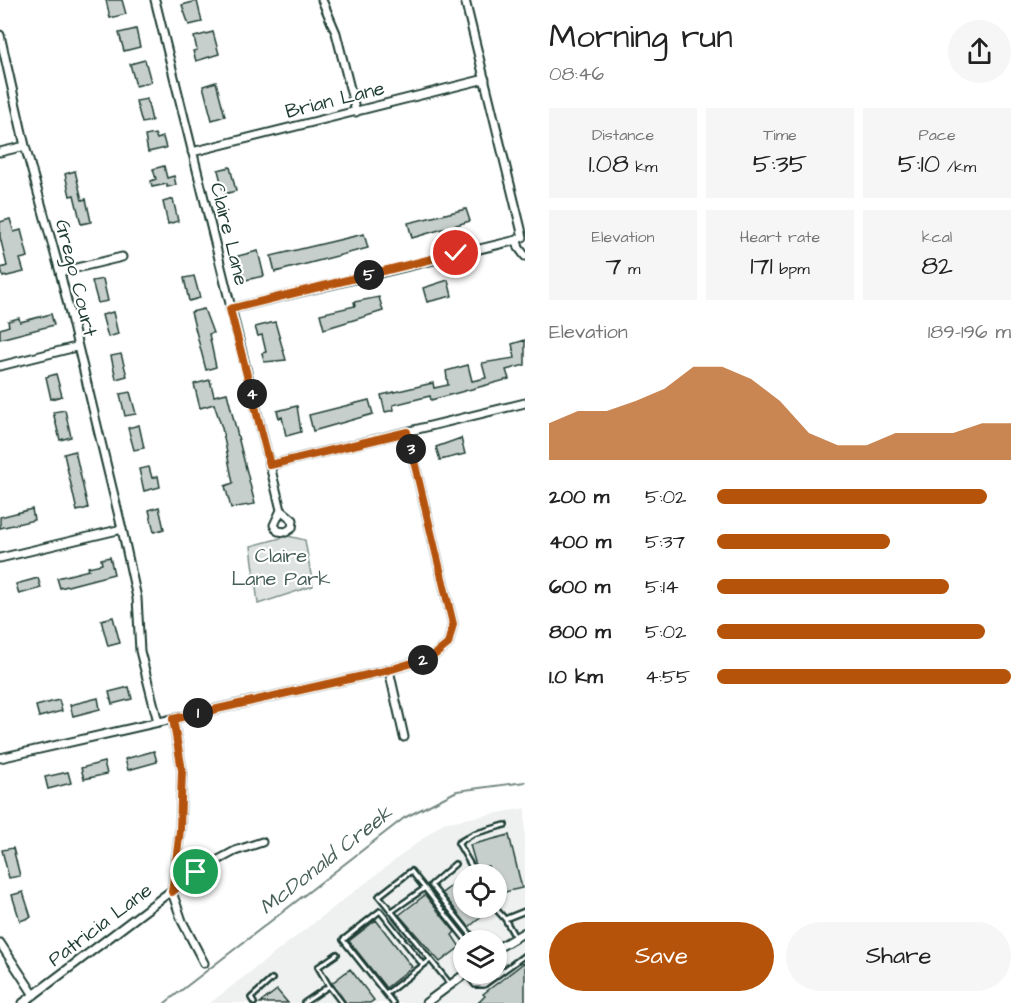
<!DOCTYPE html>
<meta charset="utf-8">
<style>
body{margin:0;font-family:"Architects Daughter",sans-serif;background:#f6f6f6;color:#222;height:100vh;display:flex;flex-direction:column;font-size:22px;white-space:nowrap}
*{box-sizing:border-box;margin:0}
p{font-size:20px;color:#767676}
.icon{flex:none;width:33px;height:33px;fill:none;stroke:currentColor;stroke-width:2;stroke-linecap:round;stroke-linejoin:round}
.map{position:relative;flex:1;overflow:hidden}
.panel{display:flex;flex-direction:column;background:#fff;width:510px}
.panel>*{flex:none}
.buttons{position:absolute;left:453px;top:864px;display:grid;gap:12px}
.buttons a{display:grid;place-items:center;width:54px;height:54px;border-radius:50%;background:#fff;box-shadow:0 2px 4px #0004;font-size:30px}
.pin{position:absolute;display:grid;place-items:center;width:51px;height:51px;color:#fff;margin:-26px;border:3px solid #fff;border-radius:50%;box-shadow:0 2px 6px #0007}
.km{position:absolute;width:30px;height:30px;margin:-15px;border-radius:50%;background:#222;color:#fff;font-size:16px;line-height:30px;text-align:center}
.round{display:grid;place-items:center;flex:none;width:63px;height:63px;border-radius:32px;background:#f6f6f6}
.head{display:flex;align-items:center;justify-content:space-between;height:102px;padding:0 24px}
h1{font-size:33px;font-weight:600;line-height:45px}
.stats{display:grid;grid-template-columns:repeat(3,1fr);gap:9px;height:102px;padding:6px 24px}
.stats div{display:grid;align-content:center;border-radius:0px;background:#f6f6f6;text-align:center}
.stats b{font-size:26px;font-weight:600}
.stats small{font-size:16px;font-weight:400}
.stats p{font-size:16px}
.chart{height:168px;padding:12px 24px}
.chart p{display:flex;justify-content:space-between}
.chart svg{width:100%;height:108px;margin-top:6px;fill:#b45309;opacity:.7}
.action{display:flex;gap:12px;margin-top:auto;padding:12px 24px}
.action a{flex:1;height:69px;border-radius:36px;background:#b45309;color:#fff;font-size:24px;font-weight:600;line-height:69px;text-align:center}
.action a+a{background:#f6f6f6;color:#222}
ul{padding:0 24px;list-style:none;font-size:20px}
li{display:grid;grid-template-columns:96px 72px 1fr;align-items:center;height:45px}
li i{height:15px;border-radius:8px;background:#b45309}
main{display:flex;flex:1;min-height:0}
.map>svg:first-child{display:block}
.built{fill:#eef1f0;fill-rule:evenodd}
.green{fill:#dee3e2;stroke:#7e908b;stroke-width:1.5}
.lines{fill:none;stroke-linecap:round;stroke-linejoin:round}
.stream{stroke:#758883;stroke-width:2}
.building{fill:#c7cfcc;stroke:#1f3d34;stroke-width:1.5}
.lane-casing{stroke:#1f3d34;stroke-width:8}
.street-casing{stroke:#1f3d34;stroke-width:11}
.lane{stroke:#fff;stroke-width:3}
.street{stroke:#fff;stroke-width:7}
.route-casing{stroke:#fff;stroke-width:12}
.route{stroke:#b45309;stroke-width:8}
.labels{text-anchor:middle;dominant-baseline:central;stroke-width:4.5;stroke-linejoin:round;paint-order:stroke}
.street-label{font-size:20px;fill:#1f3d34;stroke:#fff}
.park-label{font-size:20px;fill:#455e57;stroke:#fff}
.water-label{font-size:21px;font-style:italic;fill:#4a625b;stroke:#fff}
</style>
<main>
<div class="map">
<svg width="525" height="1003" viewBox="0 0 525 1003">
<rect width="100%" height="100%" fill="#fff"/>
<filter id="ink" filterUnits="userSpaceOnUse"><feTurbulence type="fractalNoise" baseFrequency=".0167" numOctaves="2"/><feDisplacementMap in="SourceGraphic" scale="12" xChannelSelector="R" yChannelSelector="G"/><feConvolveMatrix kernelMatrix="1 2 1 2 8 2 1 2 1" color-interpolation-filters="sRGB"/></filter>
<g filter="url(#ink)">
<!-- built -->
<path class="built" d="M525,808V1003H210L443,823ZM464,874H496V908H464ZM464,940H496V974H464Z"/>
<!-- green -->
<path class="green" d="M288,536L305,540L313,586L258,604L251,546Z"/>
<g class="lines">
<!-- stream -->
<path class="stream" d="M165,1003L404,818L457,791L525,782"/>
</g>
<!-- building -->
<path class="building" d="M106,0H122L126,14L110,18Z
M197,1L202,22L189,25L182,5Z
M136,29L140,47L124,51L119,33Z
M213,32L219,54L196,61L193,51L197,50L194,37Z
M145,60L151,82L136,86L130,64Z
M216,82L225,116L212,120L203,86Z
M147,99L152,121L142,123L136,101Z
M155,134L157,139L163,137L166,148L148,152L145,136Z
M164,166L167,178L174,176L176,185L167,187V184L152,187L151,181L156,179L153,169Z
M230,167L236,191L224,194L218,170Z
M75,171L82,200L86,199L91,222L81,224L74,195L70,196L65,174Z
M173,199L178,221L168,224L163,202Z
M466,209L470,221L412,238L408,223Z
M10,219L14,232L21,230L28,257L20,259L24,272L3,277L1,268L7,266L0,237V222Z
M364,234L368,248L275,272L271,256Z
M258,251L264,276L245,280L238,256Z
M194,276L200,298L189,301L184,278Z
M103,279L108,301L98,303L92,281Z
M448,280L452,296L427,302L423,288Z
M379,297L383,311L324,329L320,314L355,306L354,302Z
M204,309L213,333L209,334L216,367L206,370L191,312Z
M113,312L118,334L108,337L102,315Z
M51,314L54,325L0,339V329L9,326L8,321L19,318L20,322Z
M275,322L286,360L264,362L262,353L266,352L262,335L258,336L255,327Z
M525,340V365L506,370L509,379L431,400L430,396L393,405L394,410L385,412L381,395L433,383L434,388L448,385L446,371L468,365L472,381L486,378L482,363L515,358L512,344Z
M121,354L127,376L116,379L111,356Z
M56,374L62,396L51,399L46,377Z
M210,380L214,396L227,393L255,504L231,508L225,486L233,483L222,428L214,404L200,408L194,384Z
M130,392L136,414L125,416L120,394Z
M369,400L373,414L313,431L309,415Z
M297,406L301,432L286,436L282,417L279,418L277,411Z
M65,410L71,437L60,440L53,412Z
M139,425L144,448L134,450L128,428Z
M461,438L465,454L440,460L436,447Z
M75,451L88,508L77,511L64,454Z
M149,467L152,478L158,476L160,487L144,491L139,469Z
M159,507L164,529L154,532L149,510Z
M32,509L34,520L0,528V517Z
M110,557L114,574L60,588L57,578L89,570L88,567L102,564L101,559Z
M38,578L41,588L19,594L16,584Z
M113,617L120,643L108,646L101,620Z
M129,687L132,699L112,704L109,692Z
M98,698L100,709L73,716L70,705Z
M59,700L62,711L39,717L36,706Z
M154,751L157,762L128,770L125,759Z
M104,762L107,774L84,779L81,768Z
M68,772L71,783L48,789L45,777Z
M509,835L522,888L496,894V874H490L488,866L477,869L470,845Z
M13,848L20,876L9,878L2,850Z
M459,880L464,886V908H480L485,914L469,927L442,893Z
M23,892L31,917L20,921L12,895Z
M425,895L455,932L452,935L460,947L440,962L399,915Z
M376,920L412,967L386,988L349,941Z
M525,962V1003H478L485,996L483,994Z
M350,969L374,1000L370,1003H346L332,983Z
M277,990L288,1003H260Z"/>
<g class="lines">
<defs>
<path id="lane" d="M455,864L431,885L475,940
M476,874L458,843L473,834L505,825
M495,908L505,919
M392,911L425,888
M515,937L505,919L525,911
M467,974L475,985H484L525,955
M450,984L379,896L411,871L466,940
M329,986L342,1003
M386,994L343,940L380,911L423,965
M254,1003L251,998L272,979
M304,1003L329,986L318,967L337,954
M393,1003L386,994L430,960"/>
<path id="street" d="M155,0L281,510
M322,0L336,33L356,112
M465,0L523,237
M0,35L25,146L60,272L122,529L137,598L140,651L158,722
M0,152L25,146
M192,152L485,79
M520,238L517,240L519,248L525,256
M60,272L122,257
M230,309L517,240
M0,366L76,347
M270,465L525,403
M281,510L293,520L292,528L286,532L278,531L274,525Z
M0,558L122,529
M389,670L404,737
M173,719L182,770L180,830L172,892L182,921L204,963
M0,758L389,670L432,657L448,644L453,624L407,432
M0,943L34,995
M496,949L525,932
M23,1003L196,872L235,851L262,842
M426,1003L465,974"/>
</defs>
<!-- lane casing -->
<use href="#lane" class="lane-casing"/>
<!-- street casing -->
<use href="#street" class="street-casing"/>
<!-- lane -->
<use href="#lane" class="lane"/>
<!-- street -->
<use href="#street" class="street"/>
</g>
</g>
<g class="lines" filter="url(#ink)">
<defs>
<path id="route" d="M196,872L172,892L180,830L182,770L173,719L389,670L432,657L448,644L453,624L407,432L270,465L230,309L456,253"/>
</defs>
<!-- route casing -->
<use href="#route" class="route-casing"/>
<!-- route -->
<use href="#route" class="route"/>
</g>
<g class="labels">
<!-- street labels -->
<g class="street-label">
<text transform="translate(335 100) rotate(-14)">Brian Lane</text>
<text transform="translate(229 234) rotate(76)">Claire Lane</text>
<text transform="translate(76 278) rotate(76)">Grego Court</text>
<text transform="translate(100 925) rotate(-37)">Patricia Lane</text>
</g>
<!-- park labels -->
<g class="park-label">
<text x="281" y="556">Claire<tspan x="281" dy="23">Lane Park</tspan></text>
</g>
<!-- water labels -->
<g class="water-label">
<text transform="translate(326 860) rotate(-38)">McDonald Creek</text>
</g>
</g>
</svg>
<div class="buttons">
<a><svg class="icon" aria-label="locate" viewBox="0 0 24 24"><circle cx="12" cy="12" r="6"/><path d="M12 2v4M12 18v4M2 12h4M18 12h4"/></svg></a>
<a><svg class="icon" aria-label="layers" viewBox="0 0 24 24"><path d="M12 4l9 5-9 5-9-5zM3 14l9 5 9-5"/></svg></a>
</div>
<div class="pin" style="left:196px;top:872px;background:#1e9e55"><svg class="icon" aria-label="arrive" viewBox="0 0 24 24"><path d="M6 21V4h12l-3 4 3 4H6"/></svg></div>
<div class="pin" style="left:456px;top:253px;background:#d93025"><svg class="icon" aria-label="check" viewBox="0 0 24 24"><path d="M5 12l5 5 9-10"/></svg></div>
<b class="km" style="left:198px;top:713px">1</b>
<b class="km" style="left:423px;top:660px">2</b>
<b class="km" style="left:411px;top:449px">3</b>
<b class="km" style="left:252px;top:394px">4</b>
<b class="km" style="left:369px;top:275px">5</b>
</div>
<section class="panel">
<div class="head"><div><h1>Morning run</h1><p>08:46</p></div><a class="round"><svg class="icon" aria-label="share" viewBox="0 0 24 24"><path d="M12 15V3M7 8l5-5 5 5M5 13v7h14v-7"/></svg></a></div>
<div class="stats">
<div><p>Distance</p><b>1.08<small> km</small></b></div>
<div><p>Time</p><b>5:35</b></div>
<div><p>Pace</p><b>5:10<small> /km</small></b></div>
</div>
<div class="stats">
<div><p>Elevation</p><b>7<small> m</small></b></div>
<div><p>Heart rate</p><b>171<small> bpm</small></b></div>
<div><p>kcal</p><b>82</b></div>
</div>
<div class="chart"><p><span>Elevation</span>189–196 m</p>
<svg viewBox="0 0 160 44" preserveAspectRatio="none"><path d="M0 44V29L10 24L20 24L30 20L40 15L50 6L60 6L70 11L80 20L90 33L100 38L110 38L120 33L130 33L140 33L150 29L160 29V44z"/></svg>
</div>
<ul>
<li><b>200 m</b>5:02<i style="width:92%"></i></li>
<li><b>400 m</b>5:37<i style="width:59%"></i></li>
<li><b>600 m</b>5:14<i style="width:79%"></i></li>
<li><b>800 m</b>5:02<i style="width:91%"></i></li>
<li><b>1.0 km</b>4:55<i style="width:100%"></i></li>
</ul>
<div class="action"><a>Save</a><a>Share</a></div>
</section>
</main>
